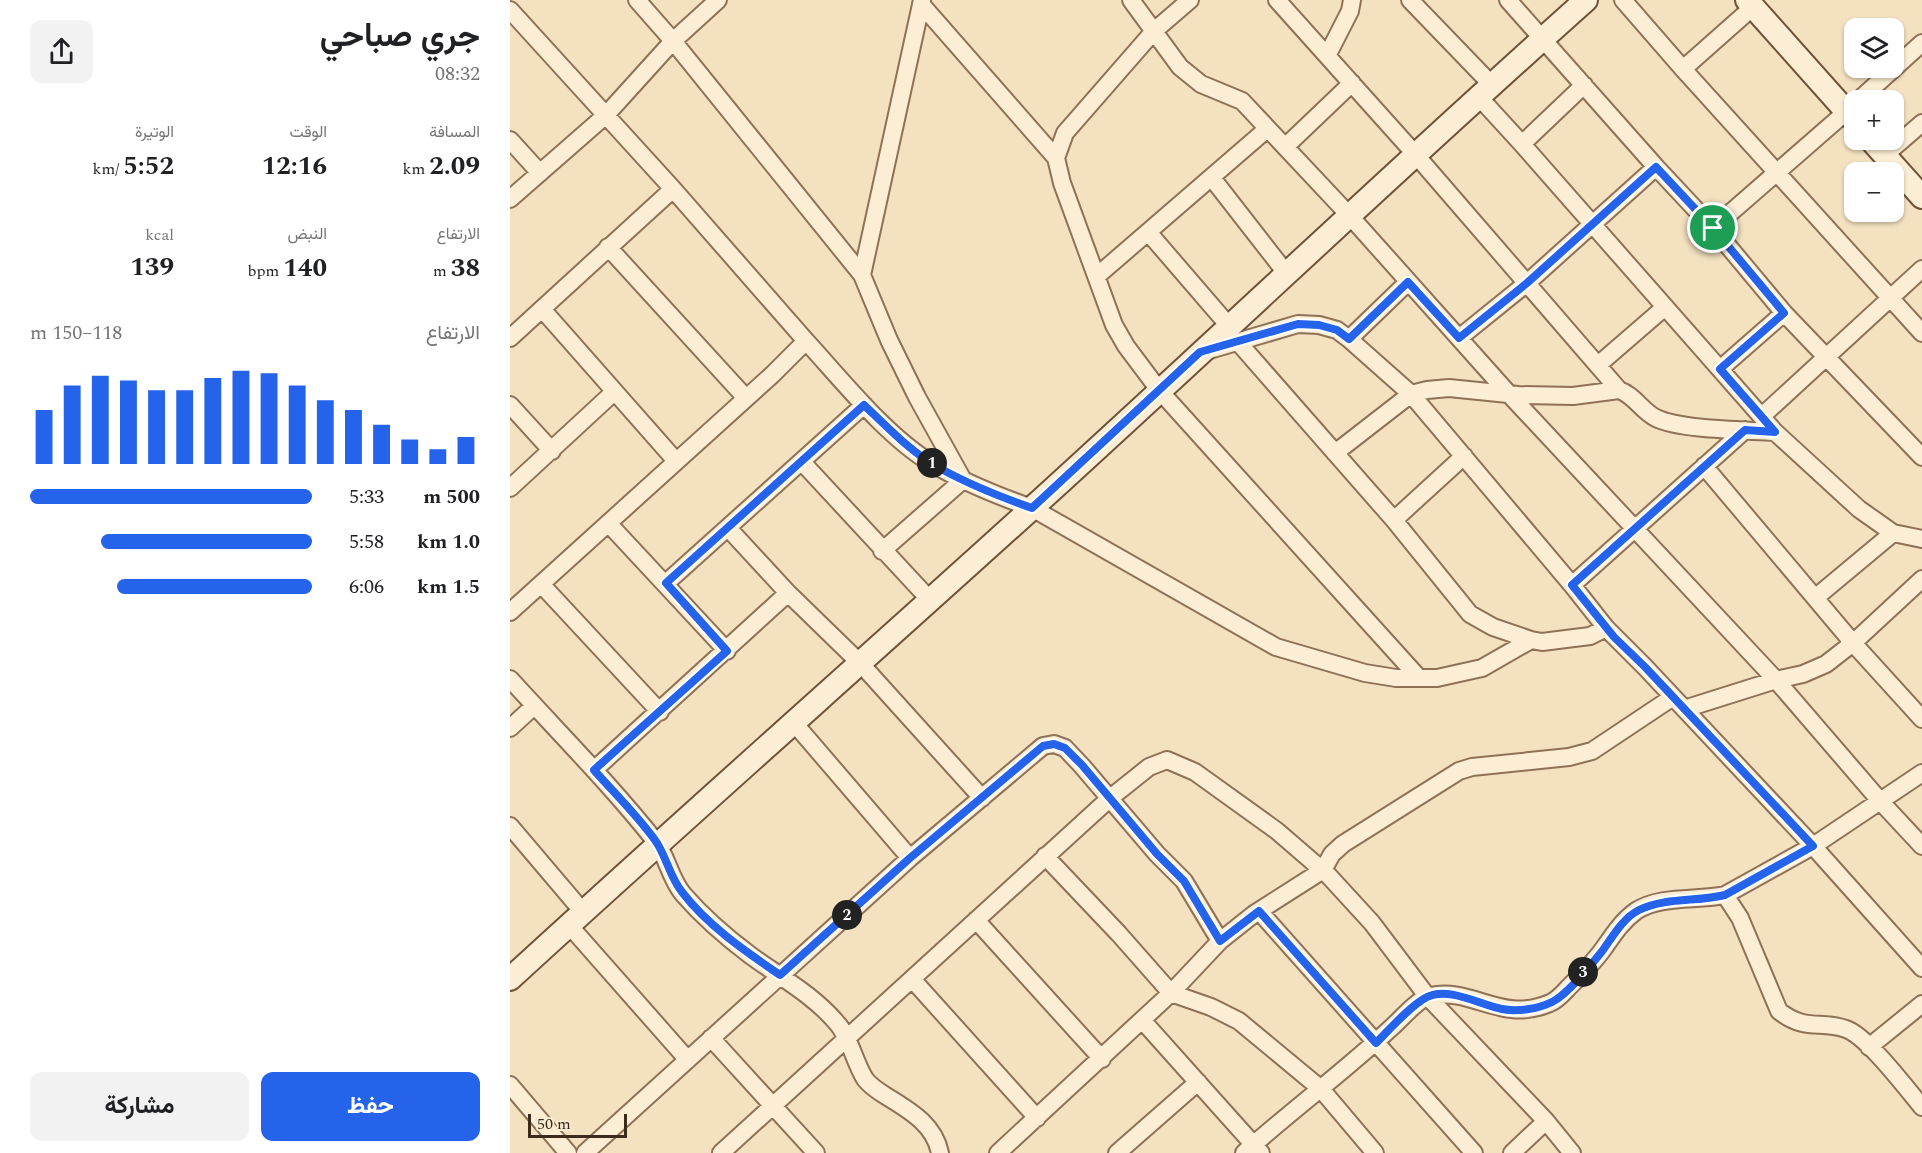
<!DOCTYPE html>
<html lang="ar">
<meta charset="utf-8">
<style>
body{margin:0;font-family:Spectral,Vazirmatn,serif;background:#f2f2f2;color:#202124;direction:rtl;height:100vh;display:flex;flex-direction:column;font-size:22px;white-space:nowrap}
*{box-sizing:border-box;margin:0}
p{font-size:20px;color:#757577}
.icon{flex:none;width:33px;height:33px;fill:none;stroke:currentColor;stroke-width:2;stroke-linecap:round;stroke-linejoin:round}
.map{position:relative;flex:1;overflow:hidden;direction:ltr}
.sheet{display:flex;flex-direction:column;background:#fff;width:510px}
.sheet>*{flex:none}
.tools{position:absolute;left:1334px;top:18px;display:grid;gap:12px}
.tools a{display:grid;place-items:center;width:60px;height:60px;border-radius:12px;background:#fff;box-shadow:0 2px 4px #0004;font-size:30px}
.scale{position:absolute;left:18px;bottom:15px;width:99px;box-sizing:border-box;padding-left:6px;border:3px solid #3c2a1c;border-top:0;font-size:16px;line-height:21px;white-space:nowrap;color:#3c2a1c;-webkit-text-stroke:4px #f9ebd0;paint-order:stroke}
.pin{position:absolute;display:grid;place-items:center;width:51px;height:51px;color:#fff;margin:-26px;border:3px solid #fff;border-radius:50%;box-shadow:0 2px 6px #0007}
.km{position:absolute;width:30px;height:30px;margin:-15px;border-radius:50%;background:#222;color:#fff;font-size:16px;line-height:30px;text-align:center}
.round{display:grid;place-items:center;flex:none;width:63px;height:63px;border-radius:12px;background:#f2f2f2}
.headline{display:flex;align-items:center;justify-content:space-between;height:102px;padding:0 30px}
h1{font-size:33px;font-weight:700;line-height:45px}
.metrics{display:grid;grid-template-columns:repeat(3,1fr);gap:9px;height:102px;padding:6px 30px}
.metrics div{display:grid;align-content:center}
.metrics b{font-size:26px;font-weight:700}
.metrics small{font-size:16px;font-weight:400}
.metrics p{font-size:16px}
.chart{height:168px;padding:12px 30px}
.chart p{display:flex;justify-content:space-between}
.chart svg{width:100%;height:108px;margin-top:6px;stroke:#2563eb;stroke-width:6}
.primary-button{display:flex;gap:12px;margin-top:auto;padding:12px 30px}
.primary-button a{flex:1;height:69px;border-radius:12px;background:#2563eb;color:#fff;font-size:24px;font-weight:700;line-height:69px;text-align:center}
.primary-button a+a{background:#f2f2f2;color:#202124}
ul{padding:0 30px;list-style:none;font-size:20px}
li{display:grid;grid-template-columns:96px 72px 1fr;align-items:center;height:45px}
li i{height:15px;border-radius:8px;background:#2563eb}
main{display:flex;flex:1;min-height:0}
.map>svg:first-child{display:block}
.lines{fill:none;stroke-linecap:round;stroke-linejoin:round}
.street-casing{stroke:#8e7156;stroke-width:20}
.secondary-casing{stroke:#705239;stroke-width:26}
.street{stroke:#fceed4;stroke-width:16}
.secondary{stroke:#fceed4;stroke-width:22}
.route-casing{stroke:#fff;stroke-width:12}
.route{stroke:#2563eb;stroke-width:8}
</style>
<main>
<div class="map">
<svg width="1412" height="1153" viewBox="0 0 1412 1153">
<rect width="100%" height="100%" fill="#f3e1c0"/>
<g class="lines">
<defs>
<path id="street" d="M127,0L163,41L352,275L379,340L407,397L453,480L372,551
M621,0L670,67L691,84L732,101L839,215L998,393L1266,680L1371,802L1412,846
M767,0L905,154L1109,390C1124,395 1132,411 1146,418C1170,430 1236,430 1265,432
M900,0L981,84
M998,0L1146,167L1203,228L1274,313L1412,457
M1113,0L1173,69L1412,333
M411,4L546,158L552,183L604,325L616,346L649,390L909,678
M0,10L163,189L296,341L263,374L0,612
M817,56L840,11L842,0
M1173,69L1243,7
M968,96L1012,144L1265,432L1349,509L1383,533L1412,539
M1349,100L1412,43
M0,140L30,173
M1012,144L1074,85
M775,147L842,83
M1375,155L1412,123
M546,158L555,133L644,31L680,0
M702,178L776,273
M0,199L96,115L163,41L208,0
M1203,228L1344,105
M638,232L719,326
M98,247L236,398
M352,275L412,0
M587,276L757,129
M32,309L166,461
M0,338L163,189
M949,338L1017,283L1146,167
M839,339L898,282
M296,341C332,380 376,436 421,463C453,482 488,496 522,508L766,647L855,673L886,678H927L972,668L1021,640
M728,342L884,520L960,614L983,627L1021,640L1032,642L1080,636L1096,628
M696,351L788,324L809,325L827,330L839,339L901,394L1062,585L1096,628L1135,667L1303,846L1412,968
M1088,365L1155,307
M1210,369L1274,313
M0,405L42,451
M1252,416L1412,269
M825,453L901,394L917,390L939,388L1008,395L1063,396L1109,390
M292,462L420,600
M1194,466L1343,643L1412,719
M0,488L104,392
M884,520L954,456
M98,523L217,651
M218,528L278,593L351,664L472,798
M156,583L354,405
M31,584L150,712
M1062,585L1235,430
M1305,598L1383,533
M0,679C49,733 101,785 146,842C157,857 160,878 173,894C193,917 216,937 240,955C270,977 302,994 326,1022C340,1037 344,1061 355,1079C360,1086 368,1091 376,1096C400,1111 424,1124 430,1153
M1174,709L1266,680L1293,674L1316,664L1343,643L1412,579
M285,724L400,858
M0,728L24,706
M84,770L278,593
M0,826L73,912
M535,856L609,934L661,993L701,1007L729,1021L811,1089L865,1153
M1215,895L1230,918L1269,1011C1296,1032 1310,1020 1336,1029C1357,1036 1396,1088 1412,1107
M749,911L964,1153
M466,920L592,1059
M58,924L177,1059
M402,979L527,1118
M632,1020L751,1153
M201,1038L306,1153
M1359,1047L1412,1004
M0,1085L58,1153
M75,1153L400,858L533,746L544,744L555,748L572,766L647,854L674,881L710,941
M211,1153L599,799L639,767L657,760L685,772L767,831L818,875L862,923L917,996L1036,1121L1062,1153
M488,1153L661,993L710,941L744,914L813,870L822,854L833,844L949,771L962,767L1059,757L1082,751L1163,697
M607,1153L688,1082
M734,1153C782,1110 835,1071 882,1027C891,1019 909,998 920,996C964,987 991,1024 1040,1003C1048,1000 1054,992 1060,986C1072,974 1084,962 1094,948C1103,935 1112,921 1126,911C1151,895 1187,901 1215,895L1303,846L1412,773
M1002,1153L1036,1121"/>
<path id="secondary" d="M1237,0L1344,120
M1361,140L1412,197
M0,979C172,821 348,666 521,509C707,340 889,167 1076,0"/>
</defs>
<!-- street casing -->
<use href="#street" class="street-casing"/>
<!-- secondary casing -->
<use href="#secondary" class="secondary-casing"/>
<!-- street -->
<use href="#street" class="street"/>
<!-- secondary -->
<use href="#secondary" class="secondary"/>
</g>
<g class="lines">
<defs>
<path id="route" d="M1146,167L1203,228L1274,313L1210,369L1265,432L1235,430L1062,585L1104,637L1135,667L1303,846L1215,895C1187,902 1156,897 1129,910C1113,918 1103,936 1093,950C1081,965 1058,994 1042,1002C1028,1009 1007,1012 992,1009C971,1005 938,986 917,997C901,1005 879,1030 866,1043L749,911L710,941L674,881L647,854L572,765L555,748L544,744L533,746L400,858L270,975C235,951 198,926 172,892C160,877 157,859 147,843C129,817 105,794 84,770L217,651L156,583L354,405C375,425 396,447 421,463C452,482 488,496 522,508L690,352L788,324L809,325L827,330L839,339L898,282L949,338L1017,283Z"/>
</defs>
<!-- route casing -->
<use href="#route" class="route-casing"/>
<!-- route -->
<use href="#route" class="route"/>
</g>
</svg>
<div class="tools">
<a><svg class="icon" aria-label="layers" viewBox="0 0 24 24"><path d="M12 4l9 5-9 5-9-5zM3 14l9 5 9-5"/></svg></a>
<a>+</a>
<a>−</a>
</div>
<div class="scale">50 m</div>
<div class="pin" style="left:1203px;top:228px;background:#1e9e55"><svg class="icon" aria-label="arrive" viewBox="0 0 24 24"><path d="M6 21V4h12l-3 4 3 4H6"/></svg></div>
<b class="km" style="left:422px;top:463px">1</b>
<b class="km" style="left:337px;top:915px">2</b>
<b class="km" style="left:1073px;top:972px">3</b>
</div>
<section class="sheet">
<div class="headline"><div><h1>جري صباحي</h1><p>08:32</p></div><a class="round"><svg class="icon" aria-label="share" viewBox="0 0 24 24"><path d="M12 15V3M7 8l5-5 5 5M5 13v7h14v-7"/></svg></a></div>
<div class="metrics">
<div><p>المسافة</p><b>2.09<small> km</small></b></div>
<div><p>الوقت</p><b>12:16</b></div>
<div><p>الوتيرة</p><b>5:52<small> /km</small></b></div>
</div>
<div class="metrics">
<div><p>الارتفاع</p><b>38<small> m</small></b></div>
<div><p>النبض</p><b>140<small> bpm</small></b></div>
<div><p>kcal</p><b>139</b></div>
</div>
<div class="chart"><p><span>الارتفاع</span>118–150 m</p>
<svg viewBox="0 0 160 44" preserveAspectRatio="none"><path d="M5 44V22M15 44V12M25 44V8M35 44V10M45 44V14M55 44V14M65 44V9M75 44V6M85 44V7M95 44V12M105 44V18M115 44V22M125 44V28M135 44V34M145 44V38M155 44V33"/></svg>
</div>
<ul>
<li><b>500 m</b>5:33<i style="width:100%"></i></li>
<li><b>1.0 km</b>5:58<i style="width:75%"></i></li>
<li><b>1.5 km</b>6:06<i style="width:69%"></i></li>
</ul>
<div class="primary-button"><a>حفظ</a><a>مشاركة</a></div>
</section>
</main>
